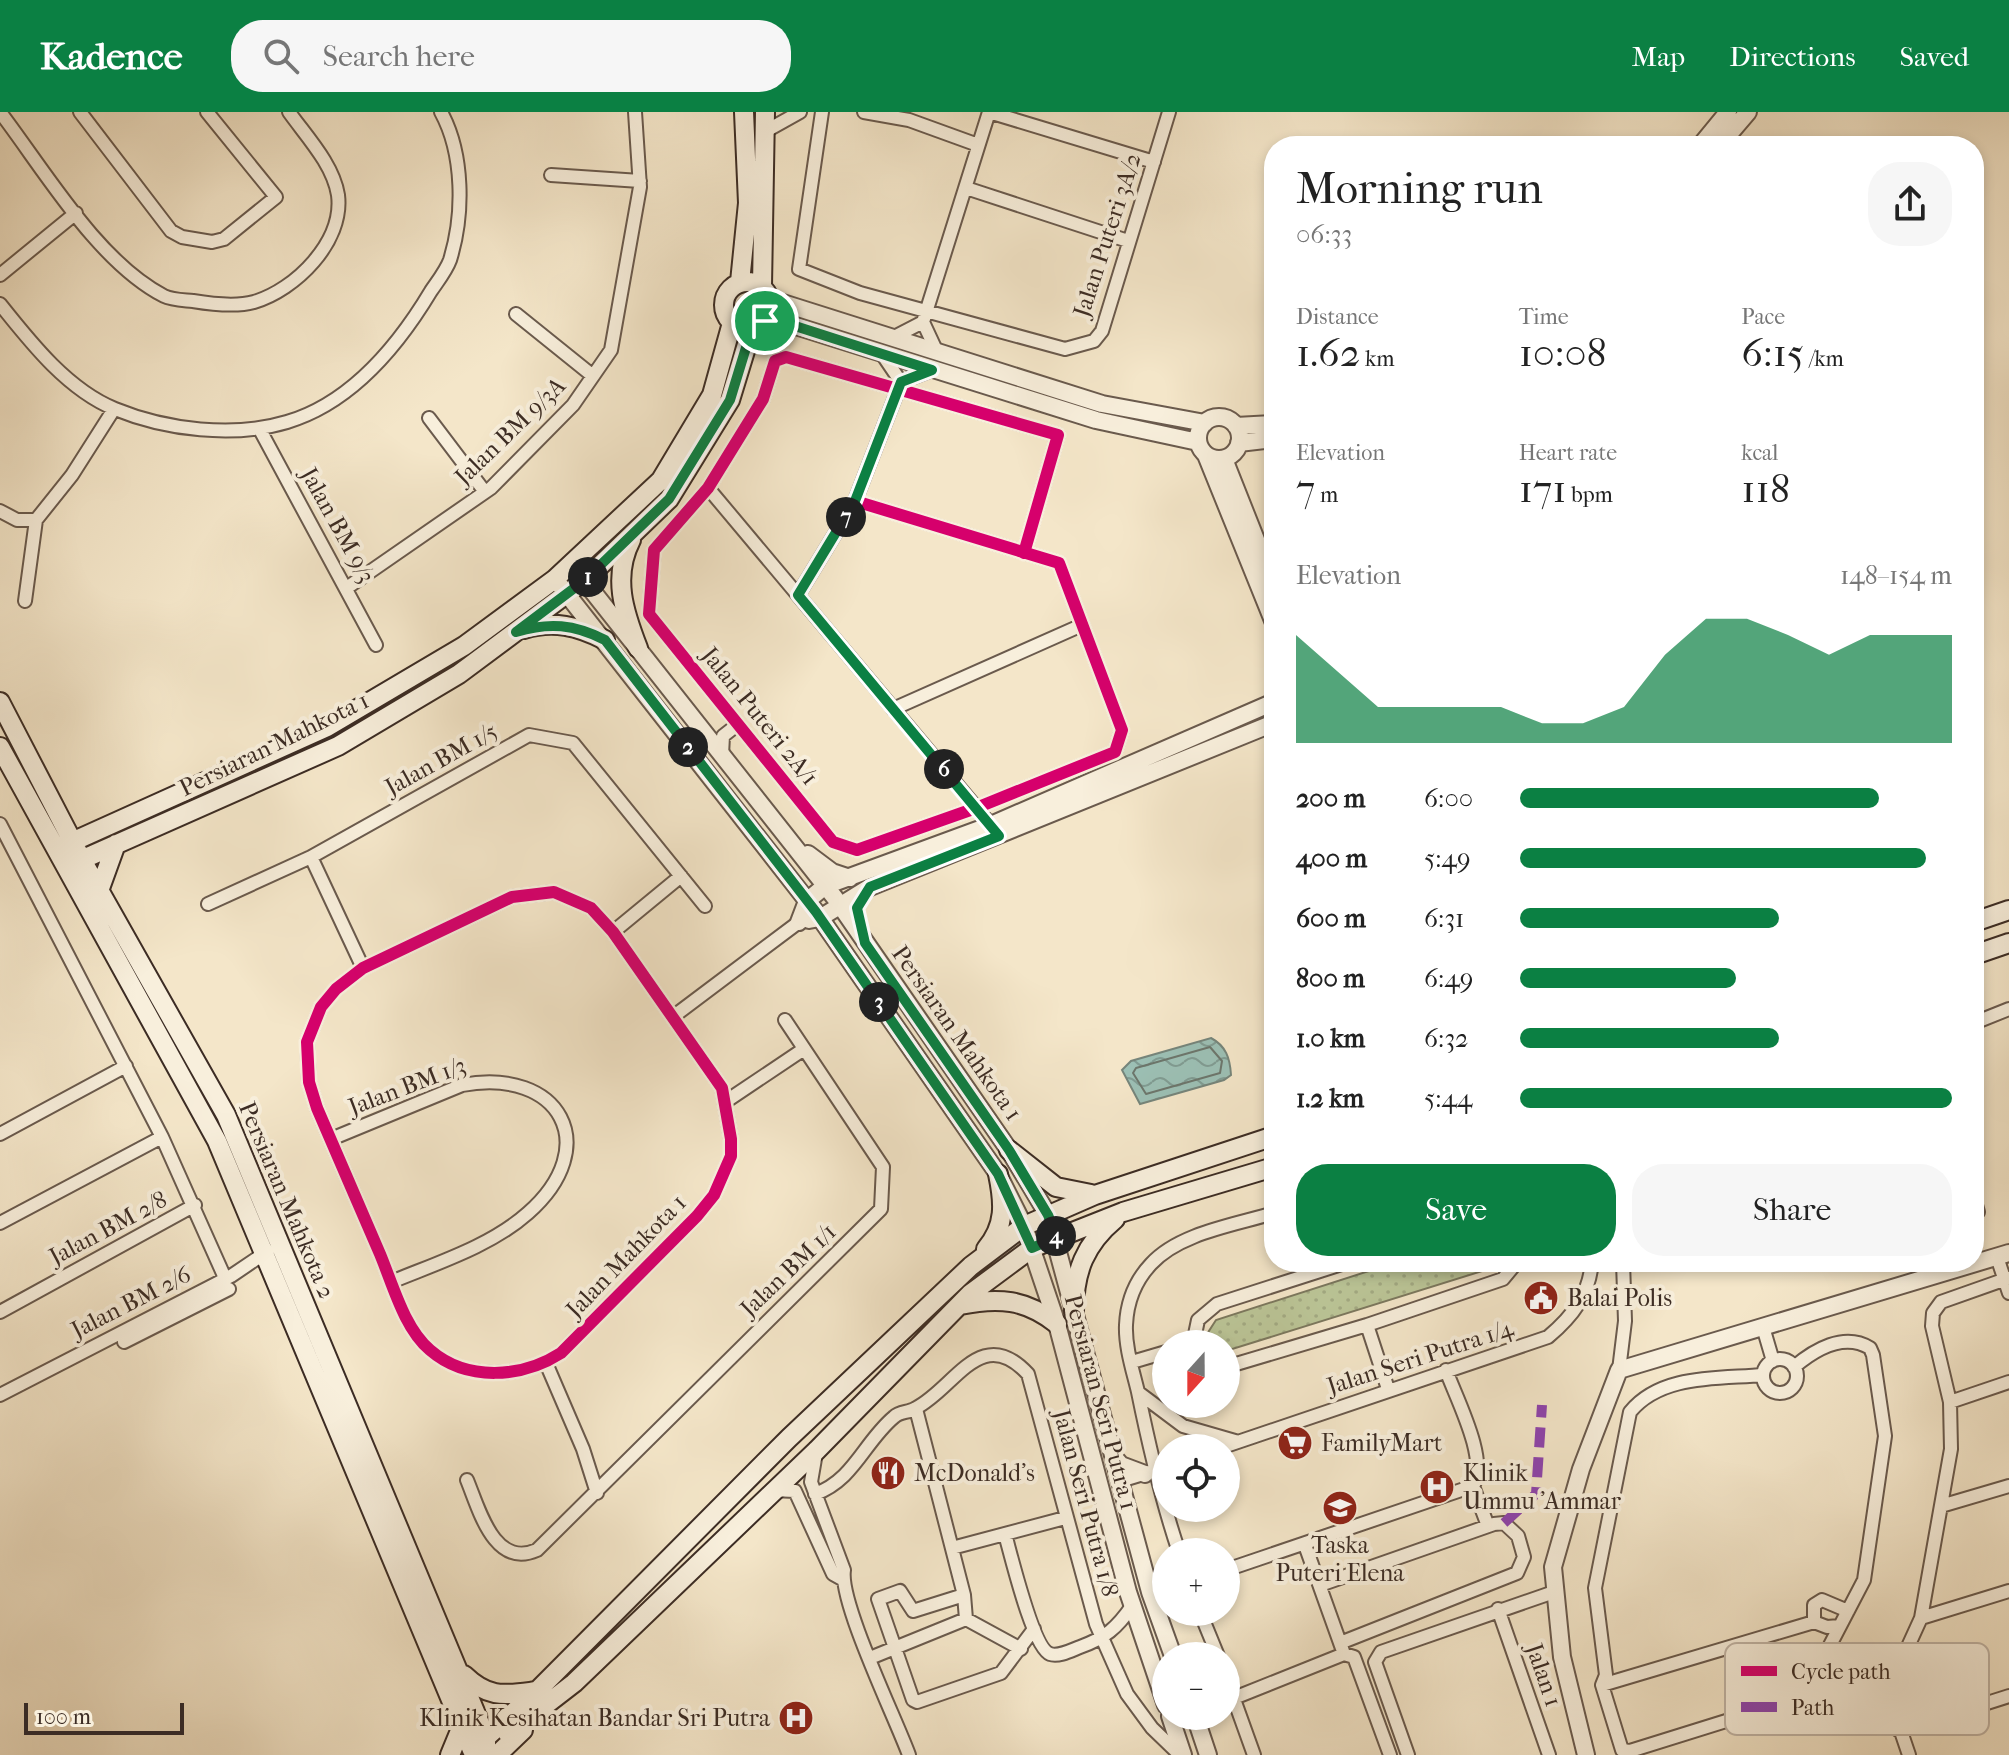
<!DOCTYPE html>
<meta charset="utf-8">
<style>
body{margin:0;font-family:"IM FELL French Canon",serif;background:#f6f6f6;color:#222;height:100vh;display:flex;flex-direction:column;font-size:30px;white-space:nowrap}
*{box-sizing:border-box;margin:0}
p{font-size:26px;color:#767676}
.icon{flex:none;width:44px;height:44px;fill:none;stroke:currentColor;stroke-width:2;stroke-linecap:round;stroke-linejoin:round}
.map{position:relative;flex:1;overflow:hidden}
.panel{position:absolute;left:1264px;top:24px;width:720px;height:1136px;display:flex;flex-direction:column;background:#fff;border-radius:32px;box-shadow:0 4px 12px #0003}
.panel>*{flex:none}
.needle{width:52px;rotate:201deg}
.fabs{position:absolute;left:1152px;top:1218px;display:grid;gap:16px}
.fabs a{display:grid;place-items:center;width:88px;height:88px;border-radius:50%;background:#fff;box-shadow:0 4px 12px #0003;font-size:40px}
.scale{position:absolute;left:24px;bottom:20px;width:160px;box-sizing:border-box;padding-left:8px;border:4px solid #3c2c24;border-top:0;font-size:22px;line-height:28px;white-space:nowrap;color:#3c2c24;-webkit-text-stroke:6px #f8efdc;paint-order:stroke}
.pin{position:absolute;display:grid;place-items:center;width:68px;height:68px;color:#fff;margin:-34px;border:4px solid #fff;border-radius:50%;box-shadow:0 2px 8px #0007}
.km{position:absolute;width:40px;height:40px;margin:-20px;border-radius:50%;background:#222;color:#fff;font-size:22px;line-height:40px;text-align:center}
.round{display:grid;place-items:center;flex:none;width:84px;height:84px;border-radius:32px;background:#f6f6f6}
.summary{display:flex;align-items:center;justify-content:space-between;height:136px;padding:0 32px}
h1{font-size:44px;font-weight:600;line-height:60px}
.metrics{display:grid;grid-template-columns:repeat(3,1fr);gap:12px;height:136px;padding:8px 32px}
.metrics div{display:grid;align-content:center}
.metrics b{font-size:40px;font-weight:600}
.metrics small{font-size:22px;font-weight:400}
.metrics p{font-size:22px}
.chart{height:224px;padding:16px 32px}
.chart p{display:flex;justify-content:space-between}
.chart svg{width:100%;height:144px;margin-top:8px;fill:#0b8043;opacity:.7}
.button{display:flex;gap:16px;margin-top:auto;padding:16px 32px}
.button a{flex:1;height:92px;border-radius:32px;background:#0b8043;color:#fff;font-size:32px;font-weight:600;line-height:92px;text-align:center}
.button a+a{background:#f6f6f6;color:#222}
ul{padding:0 32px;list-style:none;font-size:26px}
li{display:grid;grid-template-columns:128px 96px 1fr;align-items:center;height:60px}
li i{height:20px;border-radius:10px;background:#0b8043}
header{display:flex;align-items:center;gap:48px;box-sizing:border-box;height:112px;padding:0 40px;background:#0b8043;color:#fff}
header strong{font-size:38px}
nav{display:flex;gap:44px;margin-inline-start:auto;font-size:28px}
.search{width:560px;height:72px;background:#f6f6f6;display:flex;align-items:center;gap:20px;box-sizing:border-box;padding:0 28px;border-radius:32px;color:#767676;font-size:30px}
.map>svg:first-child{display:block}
.park{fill:url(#park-dots);stroke:#7c785e;stroke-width:2}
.water{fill:url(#water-waves);stroke:#76857b;stroke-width:2}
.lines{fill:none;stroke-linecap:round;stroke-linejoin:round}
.shore{stroke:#6c766c;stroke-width:2}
.minor-casing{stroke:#6a5a4d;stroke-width:16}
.tertiary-casing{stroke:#6a5a4d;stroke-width:20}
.secondary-casing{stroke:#3c2c24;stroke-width:22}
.minor{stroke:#f8efdc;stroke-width:12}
.tertiary{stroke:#f8efdc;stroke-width:16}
.secondary{stroke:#f8efdc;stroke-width:18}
.quiet{stroke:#8e44ad;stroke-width:10;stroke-dasharray:20 10;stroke-linecap:butt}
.cycleway-casing{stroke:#f8efdc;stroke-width:17}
.cycleway{stroke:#d6006c;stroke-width:12}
.route-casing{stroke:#fff;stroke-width:16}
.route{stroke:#0b8043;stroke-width:10}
.labels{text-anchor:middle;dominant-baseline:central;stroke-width:8;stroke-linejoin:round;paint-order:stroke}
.street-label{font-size:24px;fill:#3c2c24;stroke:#f8efdc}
.poi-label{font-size:24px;fill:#3c2c24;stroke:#f8efdc;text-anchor:start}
.key{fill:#f8efdc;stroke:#c0b4a5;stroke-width:2}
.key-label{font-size:22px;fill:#3c2c24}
</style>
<header>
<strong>Kadence</strong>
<div class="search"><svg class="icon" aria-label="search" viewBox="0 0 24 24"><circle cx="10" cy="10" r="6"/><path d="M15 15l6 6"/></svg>Search here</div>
<nav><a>Map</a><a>Directions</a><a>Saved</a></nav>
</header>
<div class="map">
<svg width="2009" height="1643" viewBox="0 0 2009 1643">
<defs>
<pattern id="park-dots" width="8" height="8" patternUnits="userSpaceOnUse" patternTransform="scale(2)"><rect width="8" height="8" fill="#bbc597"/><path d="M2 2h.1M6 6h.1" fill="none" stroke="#a2a982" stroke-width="1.8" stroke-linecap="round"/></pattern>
<pattern id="water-waves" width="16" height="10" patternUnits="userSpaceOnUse" patternTransform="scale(2)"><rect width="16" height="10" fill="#9cc0b5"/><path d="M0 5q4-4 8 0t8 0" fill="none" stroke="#809c93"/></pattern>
</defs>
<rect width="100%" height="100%" fill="#f4e6c9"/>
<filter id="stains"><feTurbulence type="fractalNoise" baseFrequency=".0025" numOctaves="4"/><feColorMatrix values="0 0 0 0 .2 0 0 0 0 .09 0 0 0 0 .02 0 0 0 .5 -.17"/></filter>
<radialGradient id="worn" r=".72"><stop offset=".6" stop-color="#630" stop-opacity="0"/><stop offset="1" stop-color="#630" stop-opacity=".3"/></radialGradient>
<!-- park -->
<path class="park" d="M1397,1150H1498L1495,1155L1226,1239V1232H1209L1207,1222L1216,1208Z"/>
<!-- water -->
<path class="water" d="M1211,926C1226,934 1230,946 1231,963L1224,968L1140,992L1122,958L1131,949Z"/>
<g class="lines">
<!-- shore -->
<path class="shore" d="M1210,935L1222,949L1220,961L1146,982L1133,961L1136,956Z"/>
<defs>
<path id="minor" d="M0,0C45,59 98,150 164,184C172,188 184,188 193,189C211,192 236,195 254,190C295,178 344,130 338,83C333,52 306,24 289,0
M80,0L171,119L182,125L212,130L224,127L276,85L207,0
M822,0L799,157L860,181L1065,237L1094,229L1102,219L1169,0
M864,0L909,8L978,33
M766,19L800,0
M551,63L640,69
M966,76L1128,129
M0,163L76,101
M0,192C31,231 68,278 115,297C166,318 234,326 287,310C351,291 398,234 431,179C437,170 446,159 450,148C464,103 464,42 441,0
M516,202L593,264
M894,225L923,210
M936,238L923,210L989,0L1154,50
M882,242L901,270
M429,306L485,380
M259,316L376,533
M708,376L995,718
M855,389L1059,451L1122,618L1115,640L976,696L857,738L833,730L649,502L654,438L708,376L763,287L775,249L786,245L1058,323L1024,441
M0,399L17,408H36L72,363L114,297
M348,475L491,376L573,293L611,238L640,75L635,0
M798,483L855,389L901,270L932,258
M25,489L36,408
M893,597L1082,513
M722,643L723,624L737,613
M0,712L162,1025L225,1166
M311,745L363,856
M554,780L591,796L613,820L722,976L731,1027V1044L714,1083L697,1104L561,1241C522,1266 467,1270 430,1238C404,1216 393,1173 380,1142C359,1093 338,1045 317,996L309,970L307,930L321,895L336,877L363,856L512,785Z
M208,792L311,745L529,623L573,631L705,794
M613,820L681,764
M674,904L799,810
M1974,911L2009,897
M725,990L804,937
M0,1022L126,954
M331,1027L462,973C560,955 604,1034 528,1101C491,1134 437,1151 391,1170
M1974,1086L1978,1100
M0,1111L162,1025
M1997,1145L2009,1181
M0,1200L195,1093
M1367,1213L1388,1277
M1763,1215L1773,1249
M124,1230L229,1177
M1193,1232L1198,1208L1217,1192L1348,1150
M1763 1264a17 17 0 1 1 34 0a17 17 0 1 1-34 0Z
M1132,1250L1166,1240
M546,1251L583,1337L597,1381
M1226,1255L1367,1213L1503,1167L1517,1150
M1446,1258C1456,1286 1489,1348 1473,1374
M1619,1258L1625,1209L1623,1150
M1763,1263C1718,1267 1661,1262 1630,1300L1595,1476L1606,1563L1602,1573L1622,1638L1630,1639L1803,1585L1864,1468L1885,1324L1873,1243L1870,1236C1844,1220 1814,1238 1794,1255
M1139,1281L1183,1314L1235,1329
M0,1283L231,1164L268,1139
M1950,1290L2009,1270
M1220,1336L1548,1225C1573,1204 1589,1183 1592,1150
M816,1341L811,1370L844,1458C839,1490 895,1605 909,1643
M467,1368C479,1397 494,1457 537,1438L881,1097L883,1055L785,908
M1120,1369L1166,1355
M1473,1374L1488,1414
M772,1378L795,1379L833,1462L842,1467
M815,1382C854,1368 864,1330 894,1305C900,1299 909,1301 916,1296C955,1276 981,1211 1028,1262L1096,1512L1127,1582L1152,1616L1180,1643
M1941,1394L2009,1374
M1005,1422C1011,1443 1033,1536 1050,1542C1059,1545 1072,1538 1080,1535C1105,1526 1117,1516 1132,1494
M952,1436L1065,1406
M1179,1440C1161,1387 1149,1334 1138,1280C1133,1259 1125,1235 1126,1213C1127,1190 1135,1169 1151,1152C1179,1121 1235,1113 1274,1101
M1226,1458L1473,1374
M1320,1473L1494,1412L1504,1411L1518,1424L1524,1445L1517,1461L1340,1531
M964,1483L913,1499L900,1479L878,1487L913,1588L917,1590L1001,1561L1034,1517
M1498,1497L1549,1643
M1200,1500L1218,1544
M1157,1502L1166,1479
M1921,1506L2009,1479
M966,1507L1021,1537
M1814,1510V1493L1822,1488L1848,1499
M1344,1542L1354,1545L1390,1643
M870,1546L966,1507L964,1483L916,1297
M1226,1565L1254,1643
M1602,1573L1814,1510L1827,1515L1840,1514
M1234,1586L1344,1542L1305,1433
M1899,1619L2009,1584
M1408,1643L1375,1550L1381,1540L1554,1480
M1909,1643L1889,1584L1890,1574L1921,1506L1951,1337L1950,1290L1932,1214L1933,1201L1941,1190L2009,1166"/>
<path id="tertiary" d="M1700,34L1728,0
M1719,34L1748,0
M770,187L1102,292L1205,311
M767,205L1096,308L1198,330
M1198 326a21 21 0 1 1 42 0a21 21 0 1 1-42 0Z
M1236,314L1274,312
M1239,331L1274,327
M1206,343L1274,511
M1224,347L1274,473
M571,452L835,786L1009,1038L1048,1103L1150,1480L1173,1544
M559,472L816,800L998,1062L1024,1114L1057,1212L1128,1480L1166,1593
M808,742L832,760L850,766
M809,808L820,806L870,775L1274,611
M799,810L807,789L825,774L991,713L1274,590
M1114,1345L1121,1353L1145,1362
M1170,1604L1183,1643
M1195,1604L1208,1643
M1586,1643L1562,1545L1553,1455L1581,1357L1619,1258L2009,1141"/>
<path id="secondary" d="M724 193a23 23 0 1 1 46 0a23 23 0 1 1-46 0Z
M740,170L748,91L744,0
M762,174L765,0
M631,428C612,465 624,500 638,536
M524,517C553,508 578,514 605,528
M0,590L82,748L226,1003L486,1626V1642
M0,635L217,1029L472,1638
M63,734L327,615L464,534L555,467L661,368L712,283L732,211
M72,752L338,634L459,562L585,468L669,387L730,288L752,216
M99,779L116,732
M1974,810L2009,798
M1974,843L2009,831
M1009,1038L1056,1075L1091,1082
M986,1137C1006,1113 1004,1091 998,1062
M960,1193C998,1185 1026,1187 1057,1212
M1074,1199C1074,1160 1085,1132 1115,1107
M464,1563C489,1587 504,1583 537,1579
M508,1622L574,1571L817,1338L970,1182L1032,1136L1123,1100L1274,1055
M480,1631L537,1579L789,1326L971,1154L1024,1114L1095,1083L1274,1024
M450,1643L462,1614
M497,1643L523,1618"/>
</defs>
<!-- minor casing -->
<use href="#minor" class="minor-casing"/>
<!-- tertiary casing -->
<use href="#tertiary" class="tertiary-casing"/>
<!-- secondary casing -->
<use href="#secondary" class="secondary-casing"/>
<!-- minor -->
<use href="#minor" class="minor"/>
<!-- tertiary -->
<use href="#tertiary" class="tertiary"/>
<!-- secondary -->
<use href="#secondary" class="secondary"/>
<!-- quiet -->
<path class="quiet" d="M1504,1411L1536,1382L1542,1293"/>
<defs>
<path id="cycleway" d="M855,389L1059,451L1122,618L1115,640L976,696L857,738L833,730L649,502L654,438L708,376L763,287L775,249L786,245L1058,323L1024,441
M554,780L591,796L613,820L722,976L731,1027V1044L714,1083L697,1104L561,1241C522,1266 467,1270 430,1238C404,1216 393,1173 380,1142C359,1093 338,1045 317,996L309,970L307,930L321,895L336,877L363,856L512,785Z"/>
</defs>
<!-- cycleway casing -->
<use href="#cycleway" class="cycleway-casing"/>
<!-- cycleway -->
<use href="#cycleway" class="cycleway"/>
</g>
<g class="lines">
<defs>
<path id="route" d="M767,205L932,258L901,270L855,389L798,483L999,724L870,775L857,796L865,831L1009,1038L1048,1103L1057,1125L1032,1136L998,1062L816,800L605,528C574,512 549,510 516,520L585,468L669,387L730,288L752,216Z"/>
</defs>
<!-- route casing -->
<use href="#route" class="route-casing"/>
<!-- route -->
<use href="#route" class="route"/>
</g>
<!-- icons -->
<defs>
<symbol id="civic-disc" viewBox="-11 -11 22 22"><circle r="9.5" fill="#8f2418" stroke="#f8efdc"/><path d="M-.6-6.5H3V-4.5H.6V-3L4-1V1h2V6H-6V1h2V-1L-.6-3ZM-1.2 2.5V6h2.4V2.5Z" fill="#fff"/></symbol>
<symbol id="supermarket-disc" viewBox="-11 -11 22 22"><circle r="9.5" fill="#8f2418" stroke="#f8efdc"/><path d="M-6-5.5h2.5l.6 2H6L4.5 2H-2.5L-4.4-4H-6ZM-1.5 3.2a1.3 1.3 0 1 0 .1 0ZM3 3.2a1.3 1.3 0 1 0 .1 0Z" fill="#fff"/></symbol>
<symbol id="restaurant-disc" viewBox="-11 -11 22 22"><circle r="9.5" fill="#8f2418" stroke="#f8efdc"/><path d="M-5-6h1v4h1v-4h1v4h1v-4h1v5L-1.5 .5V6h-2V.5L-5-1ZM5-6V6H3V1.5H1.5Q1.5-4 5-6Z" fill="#fff"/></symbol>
<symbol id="hospital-disc" viewBox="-11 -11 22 22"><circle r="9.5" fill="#8f2418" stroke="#f8efdc"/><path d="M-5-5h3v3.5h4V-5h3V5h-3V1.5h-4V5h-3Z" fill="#fff"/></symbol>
<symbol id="school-disc" viewBox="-11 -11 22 22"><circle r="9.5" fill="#8f2418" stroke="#f8efdc"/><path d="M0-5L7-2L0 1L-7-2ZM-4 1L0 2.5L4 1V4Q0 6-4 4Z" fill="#fff"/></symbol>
</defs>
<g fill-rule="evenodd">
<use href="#civic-disc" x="1521" y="1166" width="40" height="40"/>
<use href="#supermarket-disc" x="1275" y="1311" width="40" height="40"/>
<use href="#restaurant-disc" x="868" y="1341" width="40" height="40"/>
<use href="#hospital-disc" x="1417" y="1355" width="40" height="40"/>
<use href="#school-disc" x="1320" y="1376" width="40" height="40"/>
<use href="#hospital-disc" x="776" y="1586" width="40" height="40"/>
</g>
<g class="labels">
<!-- street labels -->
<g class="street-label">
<text transform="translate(1107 123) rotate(-72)">Jalan Puteri 3A/2</text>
<text transform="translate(510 319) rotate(-44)">Jalan BM 9/3A</text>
<text transform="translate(338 413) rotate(61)">Jalan BM 9/3</text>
<text transform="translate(760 604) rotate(51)">Jalan Puteri 2A/1</text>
<text transform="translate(274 632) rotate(-26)">Persiaran Mahkota 1</text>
<text transform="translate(441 647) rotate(-29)">Jalan BM 1/5</text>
<text transform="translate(957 921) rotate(55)">Persiaran Mahkota 1</text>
<text transform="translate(407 974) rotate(-21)">Jalan BM 1/3</text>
<text transform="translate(287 1088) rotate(67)">Persiaran Mahkota 2</text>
<text transform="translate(108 1116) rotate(-28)">Jalan BM 2/8</text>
<text transform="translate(626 1144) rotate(-46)">Jalan Mahkota 1</text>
<text transform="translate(788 1158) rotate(-44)">Jalan BM 1/1</text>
<text transform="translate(131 1190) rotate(-27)">Jalan BM 2/6</text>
<text transform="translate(1420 1245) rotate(-18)">Jalan Seri Putra 1/4</text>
<text transform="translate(1101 1290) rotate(75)">Persiaran Seri Putra 1</text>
<text transform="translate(1086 1391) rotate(75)">Jalan Seri Putra 1/8</text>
<text transform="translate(1544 1563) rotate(71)">Jalan 1</text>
</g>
<!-- poi labels -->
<g class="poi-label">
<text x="1567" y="1186">Balai Polis</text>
<text x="1321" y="1331">FamilyMart</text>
<text x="914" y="1361">McDonald's</text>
<text x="1463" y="1361">Klinik<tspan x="1463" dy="28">Ummu 'Ammar</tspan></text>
<text x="1340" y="1433" text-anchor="middle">Taska<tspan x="1340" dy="28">Puteri Elena</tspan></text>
<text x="770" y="1606" text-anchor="end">Klinik Kesihatan Bandar Sri Putra</text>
</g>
</g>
<!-- legend -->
<rect x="1725" y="1531" width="264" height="92" rx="12" class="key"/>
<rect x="1741" y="1554" width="36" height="10" fill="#d6006c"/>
<rect x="1741" y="1590" width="36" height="10" fill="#8e44ad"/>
<g class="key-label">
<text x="1791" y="1567">Cycle path</text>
<text x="1791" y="1603">Path</text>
</g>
<rect width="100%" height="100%" filter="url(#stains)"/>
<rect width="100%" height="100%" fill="url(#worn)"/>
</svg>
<div class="fabs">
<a><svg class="needle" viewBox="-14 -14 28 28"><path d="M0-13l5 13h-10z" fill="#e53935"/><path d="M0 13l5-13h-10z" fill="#767676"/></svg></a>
<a><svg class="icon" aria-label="locate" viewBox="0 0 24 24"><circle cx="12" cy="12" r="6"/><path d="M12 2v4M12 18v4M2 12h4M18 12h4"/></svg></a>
<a>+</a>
<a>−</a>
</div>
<div class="scale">100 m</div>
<div class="pin" style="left:765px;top:209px;background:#1e9e55"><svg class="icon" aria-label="arrive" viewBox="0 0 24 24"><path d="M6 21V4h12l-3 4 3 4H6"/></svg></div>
<b class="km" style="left:588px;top:465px">1</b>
<b class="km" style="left:688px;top:635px">2</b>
<b class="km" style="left:879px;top:890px">3</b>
<b class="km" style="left:1056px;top:1124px">4</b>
<b class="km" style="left:944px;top:657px">6</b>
<b class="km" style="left:846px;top:405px">7</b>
<section class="panel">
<div class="summary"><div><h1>Morning run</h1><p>06:33</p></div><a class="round"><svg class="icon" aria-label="share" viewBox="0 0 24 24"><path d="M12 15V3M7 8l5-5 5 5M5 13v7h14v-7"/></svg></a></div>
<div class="metrics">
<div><p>Distance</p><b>1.62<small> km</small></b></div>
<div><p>Time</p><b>10:08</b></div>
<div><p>Pace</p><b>6:15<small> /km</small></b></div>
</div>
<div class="metrics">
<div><p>Elevation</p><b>7<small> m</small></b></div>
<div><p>Heart rate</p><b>171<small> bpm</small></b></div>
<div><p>kcal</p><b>118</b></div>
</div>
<div class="chart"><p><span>Elevation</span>148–154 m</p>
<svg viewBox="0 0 160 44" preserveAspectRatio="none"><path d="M0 44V11L10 22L20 33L30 33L40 33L50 33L60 38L70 38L80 33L90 17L100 6L110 6L120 11L130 17L140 11L150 11L160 11V44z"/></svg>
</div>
<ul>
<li><b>200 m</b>6:00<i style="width:83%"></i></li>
<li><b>400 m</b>5:49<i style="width:94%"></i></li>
<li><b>600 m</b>6:31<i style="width:60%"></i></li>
<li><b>800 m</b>6:49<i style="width:50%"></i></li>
<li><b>1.0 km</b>6:32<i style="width:60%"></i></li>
<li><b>1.2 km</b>5:44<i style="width:100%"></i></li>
</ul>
<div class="button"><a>Save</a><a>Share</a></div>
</section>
</div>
